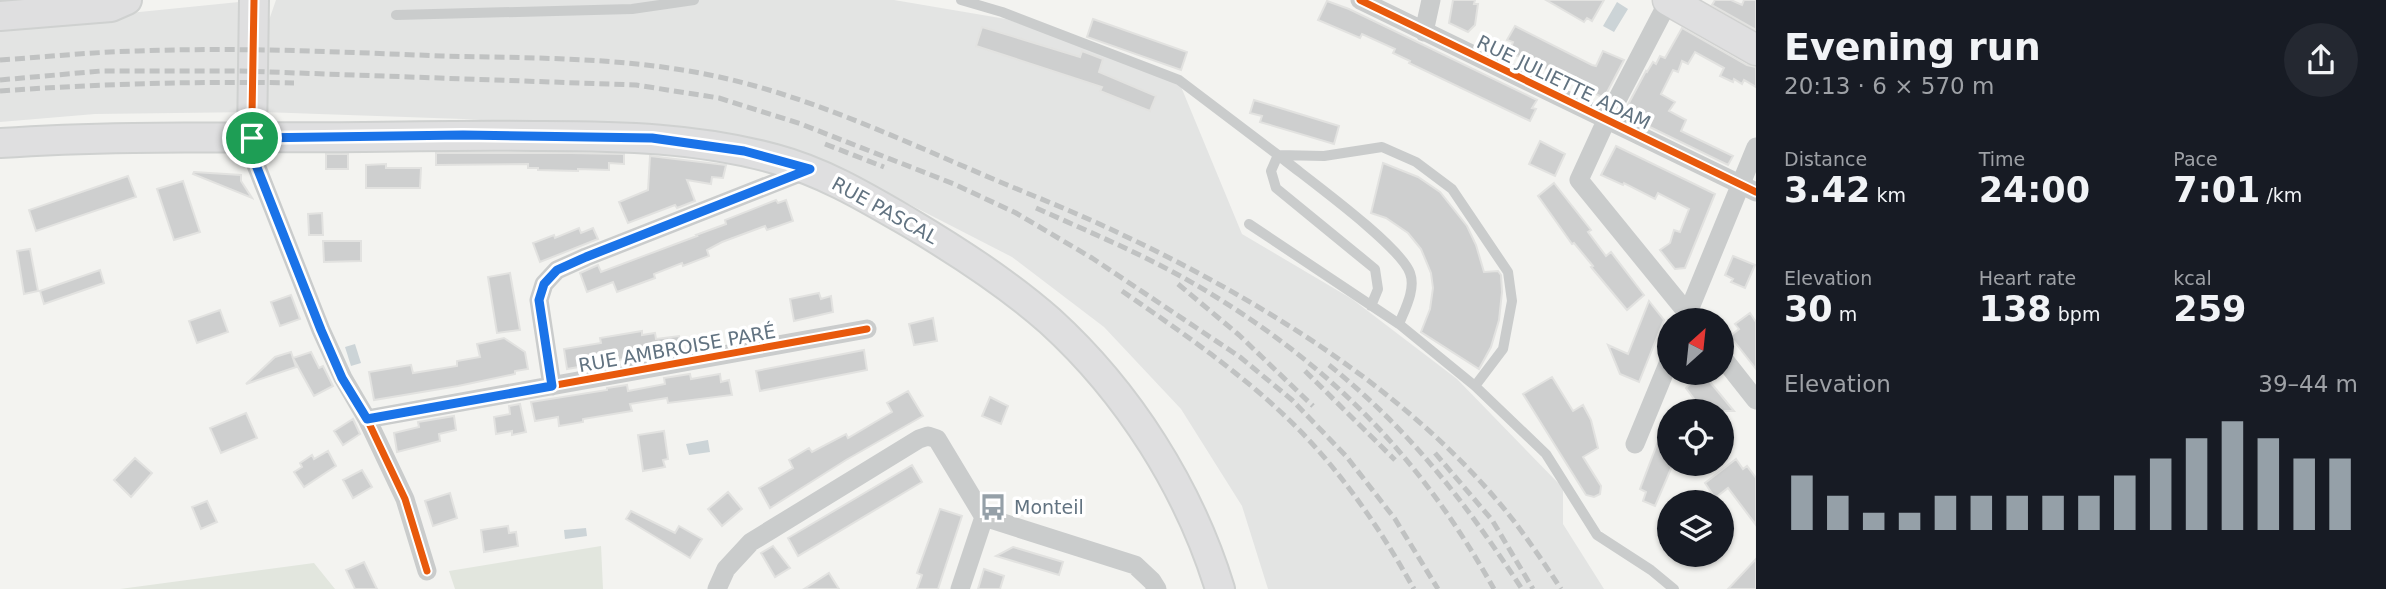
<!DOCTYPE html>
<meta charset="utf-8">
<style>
body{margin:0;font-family:"DejaVu Sans",sans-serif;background:#242831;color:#f1f3f6;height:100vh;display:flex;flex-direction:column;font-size:26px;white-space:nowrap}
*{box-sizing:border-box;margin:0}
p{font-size:23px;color:#9ea1a6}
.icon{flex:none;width:38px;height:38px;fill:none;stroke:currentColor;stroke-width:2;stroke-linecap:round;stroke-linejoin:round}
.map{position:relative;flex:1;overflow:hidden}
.details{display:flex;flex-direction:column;background:#171b24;width:630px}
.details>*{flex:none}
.needle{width:46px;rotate:27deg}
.tools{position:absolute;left:1657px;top:308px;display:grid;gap:14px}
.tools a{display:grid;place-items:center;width:77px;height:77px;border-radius:50%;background:#171b24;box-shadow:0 2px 5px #0004;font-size:35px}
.pin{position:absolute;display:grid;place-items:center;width:60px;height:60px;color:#fff;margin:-30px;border:4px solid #fff;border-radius:50%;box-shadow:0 2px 7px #0007}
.round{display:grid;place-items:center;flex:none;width:74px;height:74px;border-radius:37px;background:#242831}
.overview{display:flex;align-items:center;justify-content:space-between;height:119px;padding:0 28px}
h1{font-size:38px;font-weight:700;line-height:52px}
.figures{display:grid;grid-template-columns:repeat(3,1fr);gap:10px;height:119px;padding:7px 28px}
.figures div{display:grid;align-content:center}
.figures b{font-size:35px;font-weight:700}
.figures small{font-size:19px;font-weight:400}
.figures p{font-size:19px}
.chart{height:196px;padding:14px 28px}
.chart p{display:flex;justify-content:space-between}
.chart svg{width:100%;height:126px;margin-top:7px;stroke:#95a0a8;stroke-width:6}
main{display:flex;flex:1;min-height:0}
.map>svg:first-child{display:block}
.built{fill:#e3e4e3}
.green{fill:#e2e6de}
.water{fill:#ccd4d7}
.building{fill:#cecfcf;stroke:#e2e2e0;stroke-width:2}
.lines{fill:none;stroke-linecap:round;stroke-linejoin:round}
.secondary-casing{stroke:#cfd1d0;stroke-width:32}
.primary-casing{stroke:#d0d1d0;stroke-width:33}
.lane{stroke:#cacccc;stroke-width:10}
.street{stroke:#cacccc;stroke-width:19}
.secondary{stroke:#dfdfe0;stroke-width:28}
.primary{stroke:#dfdfe0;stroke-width:30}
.rail{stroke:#c0c2c2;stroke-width:5;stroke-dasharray:10 5;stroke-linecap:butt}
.cycleway-casing{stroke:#fff;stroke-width:11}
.cycleway{stroke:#e8590c;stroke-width:7}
.route-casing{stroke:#fff;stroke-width:14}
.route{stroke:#1a73e8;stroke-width:9}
.labels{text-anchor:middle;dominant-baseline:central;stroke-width:7;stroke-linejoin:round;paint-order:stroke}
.street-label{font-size:19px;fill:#627381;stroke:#fff}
.poi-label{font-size:19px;fill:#627381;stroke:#fff;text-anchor:start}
</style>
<main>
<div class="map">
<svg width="1756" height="589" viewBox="0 0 1756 589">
<rect width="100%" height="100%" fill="#f3f3f0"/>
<!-- built -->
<path class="built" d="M276,0H894L1006,19L1177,77L1242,234L1352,299L1457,379L1563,488V524L1604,589H1268L1242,506L1181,409L1104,327L1012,257L860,179L708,133L463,119L262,112L95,114L0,122V26L239,2V23H268Z"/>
<!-- green -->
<path class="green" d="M601,546L603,589H455L449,571Z
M314,563L335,589H120Z"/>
<!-- water -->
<path class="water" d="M1617,2L1628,9L1614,32L1603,26Z
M355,344L361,363L351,366L345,347Z
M708,440L710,452L689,455L686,444Z
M586,528L587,536L565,539L564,530Z"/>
<!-- building -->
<path class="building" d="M1453,0H1475L1474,4H1478L1475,25L1468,32L1449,23Z
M1546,0H1604L1592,21L1587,18L1584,22Z
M1715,0H1731L1742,5L1744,0H1756V30L1712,5Z
M1327,1L1349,9L1537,100L1532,108L1536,109L1530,121L1409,63L1410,61L1393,53L1395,49L1362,34L1360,38L1318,20Z
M1093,19L1187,52L1181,70L1087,37Z
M1515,26L1592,65L1596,66L1603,51L1624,60L1604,98L1509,52L1513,42L1507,40Z
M982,27L1080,57L1082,51L1103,59L1099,72L1156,96L1150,111L1100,91L1102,87L976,46Z
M1682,28L1747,65L1756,67V87L1744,80L1742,84L1734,79L1733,82L1720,76L1724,68L1695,52L1688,64L1682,61L1678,72L1673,70L1661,94L1675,102L1669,111L1686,120L1681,131L1733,156L1728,165L1623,114L1646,71L1647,72L1653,62L1656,64L1660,56L1665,58Z
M1254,100L1339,126L1334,144L1260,122L1262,116L1250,113Z
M1540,141L1565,154L1555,176L1529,164Z
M1616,146L1715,194L1685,268L1675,269L1660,250L1670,243L1674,230L1680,232L1689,209L1658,193L1655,199L1624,183L1623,185L1601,175Z
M436,153H571L624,154V164L609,163V170L578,169V171L538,170V168H528V164L436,165Z
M326,154H348V169H326Z
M650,156L726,165L723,178L712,177L711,184L687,180L695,201L677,208L675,205L628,223L619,202L648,190Z
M1383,163L1418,177L1440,192L1467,226L1476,245L1484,272L1498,271L1501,275L1502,292L1499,320L1491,347L1479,369L1421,332L1430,309L1433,288L1431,273L1421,249L1408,233L1386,218L1371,213Z
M386,164V168H421L420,188H366V165Z
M194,172L241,175V181L252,198L193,174Z
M128,176L136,197L36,231L29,210Z
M183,181L200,232L174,240L157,189Z
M1554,183L1591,230L1588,232L1606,256L1611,252L1644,295L1627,310L1591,267L1593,266L1574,243L1572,244L1538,196Z
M776,200L778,203L786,200L793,221L767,230L765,226L722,242L707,250L709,256L683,266L682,263L654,274L655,278L617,292L613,282L587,292L580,273L598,265L601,272L697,236L696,235L726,224L725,220Z
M322,213L323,235H309L308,214Z
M579,228L581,233L593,228L598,239L540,262L533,243L554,235L555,238Z
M323,241H361V261L324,262Z
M30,249L38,291L24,294L17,251Z
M1733,256L1755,265L1745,288L1731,282L1733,279L1725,275Z
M100,270L104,283L44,304L40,291Z
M510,273L520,330L497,333L488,277Z
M819,293L821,299L831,296L833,312L794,321L790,299Z
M291,295L300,319L280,326L271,302Z
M1649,301L1664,320L1639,382L1620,374L1608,345L1628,354Z
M220,310L228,332L197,343L189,321Z
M1750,313L1756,322V369L1730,336L1739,329L1735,324Z
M933,318L937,341L914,345L909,324Z
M642,331V335L655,333L656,339L679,336L681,349L567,369L564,349L601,343L600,338Z
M504,338L525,352L528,369L515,371V374L458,386L374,400L369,372L411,365L413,373L457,366V361L480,357L477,344Z
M864,350L867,370L760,391L756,371Z
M291,352L296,367L246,384L275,357Z
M311,352L319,368L323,366L333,386L314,396L293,358Z
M1680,373H1706L1712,380L1710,382L1734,411H1703L1686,388L1690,384Z
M690,374L691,379L720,374L721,382L729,380L732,395L668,403L667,398L630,404L632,411L583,419V422L559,426L558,417L535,421L531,402L607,390V388L627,385L628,391L665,384L664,378Z
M1552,377L1573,411L1583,405L1591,420L1598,448L1583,457L1601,486L1600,494L1594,497L1586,495L1523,394Z
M908,391L923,416L846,460L770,508L759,488L793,468L789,460L809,448L812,452L846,434L848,438L892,412L887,403Z
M990,397L1008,406L1001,424L982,416Z
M520,404L526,432L512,435V431L496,434L494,417L510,414L509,406Z
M246,413L257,438L221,453L210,428Z
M1668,415L1670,464H1673L1655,506L1643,501L1646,492L1640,489Z
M454,416L456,430L439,434L440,441L397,452L394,433L419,427L418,422Z
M353,419L360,434L343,445L334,431Z
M664,431L668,459L663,460L665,467L643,471L638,435Z
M328,451L336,466L304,487L294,472L302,467L300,463L312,455L314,459Z
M135,458L152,473L131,497L114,480Z
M1736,459L1743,469L1747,466L1756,478V525L1728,488L1715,498L1705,483Z
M912,465L922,482L798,556L788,538Z
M362,470L372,487L353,498L343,480Z
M728,492L742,509L722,526L708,509Z
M450,493L457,518L433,526L425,501Z
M207,501L217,522L201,529L192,507Z
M940,509L962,516L938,589H917L922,575L917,573Z
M631,511L675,533L679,526L702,539L690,558L626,519Z
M508,526L509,533L516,532L518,546L484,552L481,530Z
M773,546L790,568L775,577L761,553Z
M1013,547L1063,562L1059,575L996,556Z
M1756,559V589H1728Z
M364,562L377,589H355L346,570Z
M984,569L1004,576L1000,589H978Z
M829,573L839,589H804Z"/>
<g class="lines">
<defs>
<path id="secondary" d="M0,16L111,7L127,0
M252,138L254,0
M0,143C121,135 243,138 364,137C423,136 482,135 542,136C620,136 700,138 775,159C824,172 867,198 910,223C959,252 1007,283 1050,321C1128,392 1189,488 1220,589"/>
<path id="primary" d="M1668,0L1756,50"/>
</defs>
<!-- secondary casing -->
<use href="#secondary" class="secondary-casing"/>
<!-- primary casing -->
<use href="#primary" class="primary-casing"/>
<!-- lane -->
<path class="lane" d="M961,0L1002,12L1179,80L1278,155L1324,156L1382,147L1416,162L1452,189L1508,272L1512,301L1503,349L1475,386
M396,15L632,9L694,0
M1249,224L1399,324L1475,386L1546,454L1597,535L1651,570L1674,589
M1371,306L1378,289L1375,269L1276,188L1271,171L1278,155C1305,177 1400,245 1410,273C1416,289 1405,309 1399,324"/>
<!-- street -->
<path class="street" d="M1360,0L1756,192
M1669,0L1606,121L1579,180L1693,320
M1424,32L1431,0
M252,138L256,165L321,330L343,378L367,419L405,499L427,571
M1685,320L1756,147
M1722,357L1756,400
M552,386L539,300L544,284L557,270L586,257L810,169
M367,419L867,329
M1635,444L1670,359
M984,517L1135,565L1152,581L1157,589
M717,589L726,569L751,542L919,439L928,436L937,439L984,517
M960,589L984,517"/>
<!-- secondary -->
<use href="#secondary" class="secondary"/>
<!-- primary -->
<use href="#primary" class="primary"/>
<!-- rail -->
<path class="rail" d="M0,60C46,57 92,52 138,51C240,47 341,52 442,56C519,58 599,57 676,69C780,84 874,128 970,169C1015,189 1061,206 1106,227C1250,294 1404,386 1506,511C1526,536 1544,563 1561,589
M0,80L101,71H241L636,85L719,98L801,124L954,184L1016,213L1092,258L1240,357L1292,400L1346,456L1395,519L1438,589
M0,91C98,84 195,81 294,83
M825,144L884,167
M1036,208C1094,234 1154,259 1208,292C1336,370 1421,459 1494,589
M1178,284L1239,335L1313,406
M1122,291C1190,338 1262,387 1317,449C1355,492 1386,539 1414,589
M1329,365C1411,431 1465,502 1522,589
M1305,371L1395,460
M1435,453L1492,520L1533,589"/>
<defs>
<path id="cycleway" d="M254,0L252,115L256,165L321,330L343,378L367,419L405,499L427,571
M1360,0L1756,192
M552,386L539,300L544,284L557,270L586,257L810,169
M367,419L867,329"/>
</defs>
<!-- cycleway casing -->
<use href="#cycleway" class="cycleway-casing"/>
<!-- cycleway -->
<use href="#cycleway" class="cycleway"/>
</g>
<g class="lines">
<defs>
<path id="route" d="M463,135L652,138L744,151L810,169L586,257L557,270L544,284L539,300L552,386L367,419L342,378L321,330L256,165L252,138Z"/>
</defs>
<!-- route casing -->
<use href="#route" class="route-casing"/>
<!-- route -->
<use href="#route" class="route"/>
</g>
<!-- icons -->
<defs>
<symbol id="bus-bare" viewBox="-9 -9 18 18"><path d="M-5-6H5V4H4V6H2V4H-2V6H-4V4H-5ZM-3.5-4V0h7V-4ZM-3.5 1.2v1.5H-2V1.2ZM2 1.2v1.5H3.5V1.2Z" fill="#95a0a8" stroke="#fff" stroke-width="2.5" paint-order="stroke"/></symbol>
</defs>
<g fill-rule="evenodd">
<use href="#bus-bare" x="974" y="488" width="38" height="38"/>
</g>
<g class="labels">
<!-- street labels -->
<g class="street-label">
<text transform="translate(1564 82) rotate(26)">RUE JULIETTE ADAM</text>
<text transform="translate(885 210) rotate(29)">RUE PASCAL</text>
<text transform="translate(677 348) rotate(-10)">RUE AMBROISE PARÉ</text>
</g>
<!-- poi labels -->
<g class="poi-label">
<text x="1014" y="507">Monteil</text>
</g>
</g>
</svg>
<div class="tools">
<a><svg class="needle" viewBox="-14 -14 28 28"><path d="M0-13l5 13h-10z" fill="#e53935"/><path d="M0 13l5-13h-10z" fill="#9ea1a6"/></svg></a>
<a><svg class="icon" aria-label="locate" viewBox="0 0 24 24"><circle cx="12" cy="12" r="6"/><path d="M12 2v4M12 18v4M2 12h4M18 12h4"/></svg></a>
<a><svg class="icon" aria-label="layers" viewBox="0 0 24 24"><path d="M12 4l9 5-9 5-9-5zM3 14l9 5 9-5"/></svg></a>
</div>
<div class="pin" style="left:252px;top:138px;background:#1e9e55"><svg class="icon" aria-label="arrive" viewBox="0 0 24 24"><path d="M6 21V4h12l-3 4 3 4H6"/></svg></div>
</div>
<section class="details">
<div class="overview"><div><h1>Evening run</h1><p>20:13 · 6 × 570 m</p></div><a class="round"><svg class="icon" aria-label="share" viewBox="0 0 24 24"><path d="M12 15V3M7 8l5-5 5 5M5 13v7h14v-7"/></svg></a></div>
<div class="figures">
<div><p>Distance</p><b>3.42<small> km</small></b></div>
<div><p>Time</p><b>24:00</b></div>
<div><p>Pace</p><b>7:01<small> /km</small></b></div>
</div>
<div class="figures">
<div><p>Elevation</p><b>30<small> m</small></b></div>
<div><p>Heart rate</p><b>138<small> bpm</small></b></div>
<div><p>kcal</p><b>259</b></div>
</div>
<div class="chart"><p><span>Elevation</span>39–44 m</p>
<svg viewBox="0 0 160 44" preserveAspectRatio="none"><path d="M5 44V25M15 44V32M25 44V38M35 44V38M45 44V32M55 44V32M65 44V32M75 44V32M85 44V32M95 44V25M105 44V19M115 44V12M125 44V6M135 44V12M145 44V19M155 44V19"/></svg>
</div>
</section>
</main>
